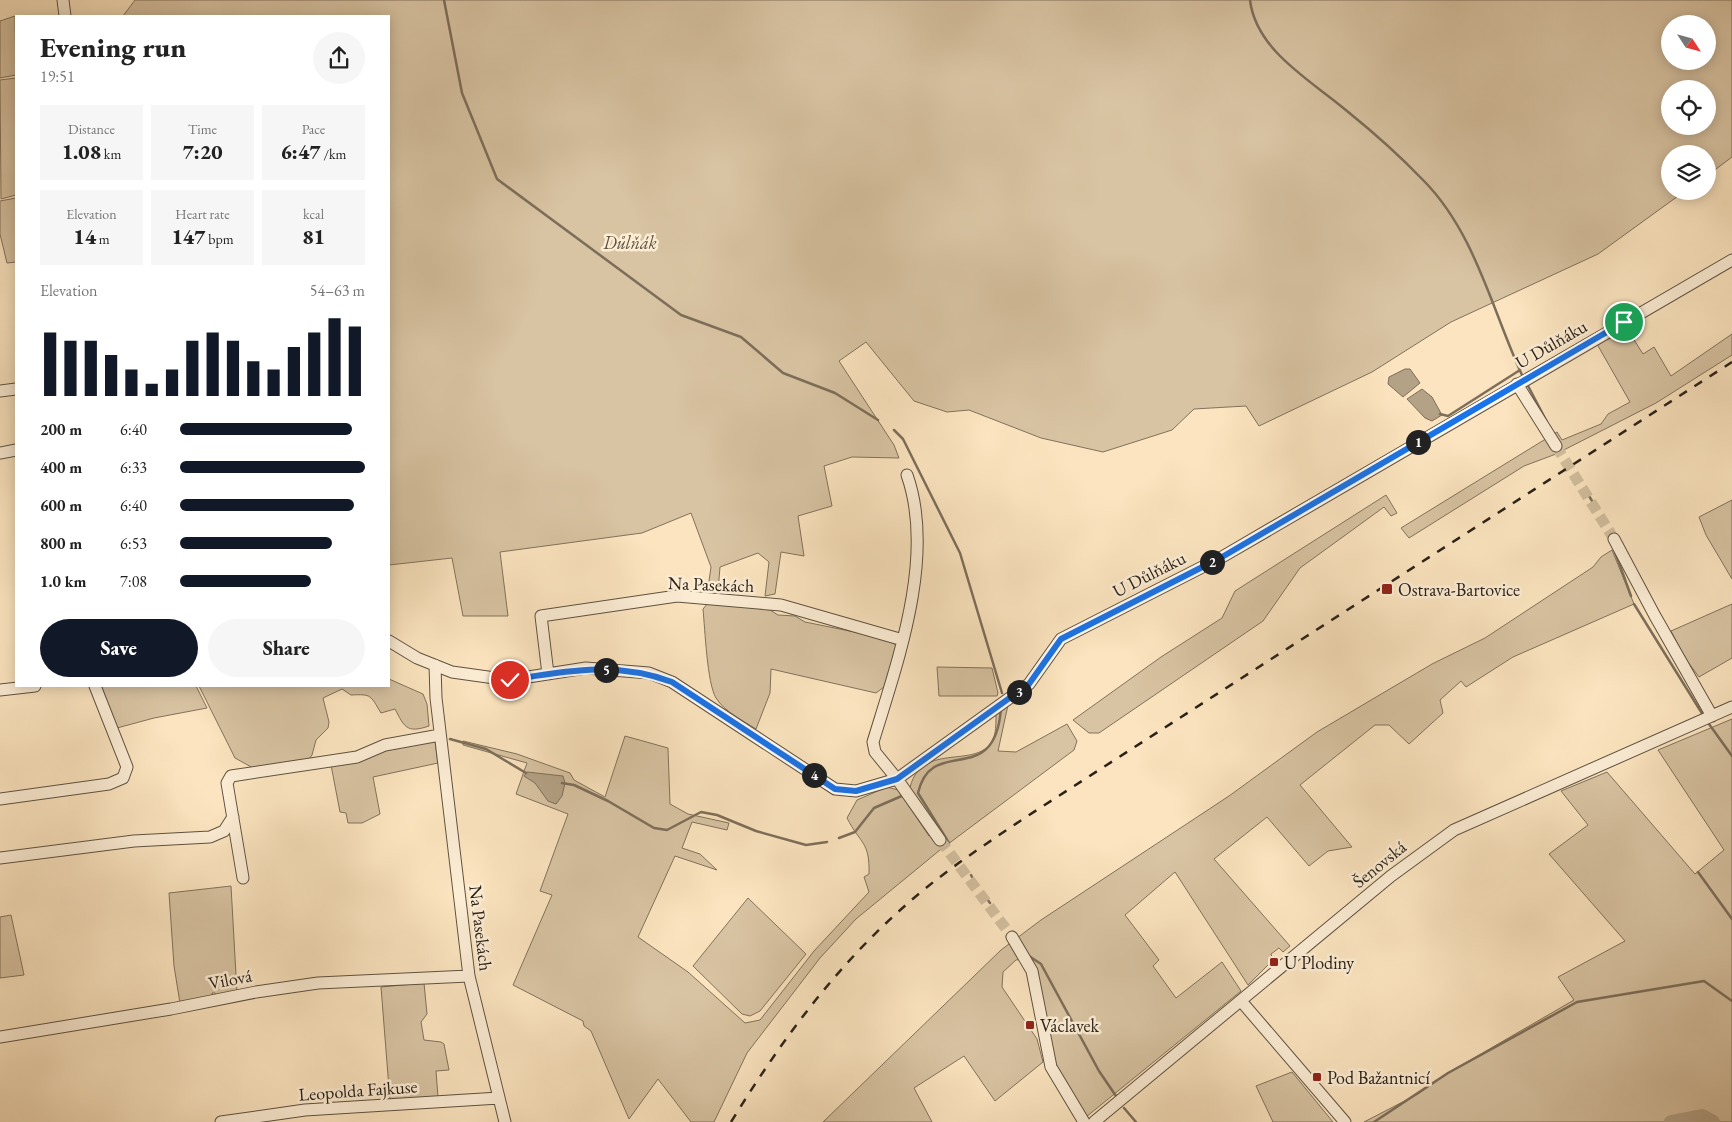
<!DOCTYPE html>
<meta charset="utf-8">
<style>
body{margin:0;font-family:"EB Garamond",serif;background:#f6f6f6;color:#222;height:100vh;display:flex;flex-direction:column;font-size:19px;white-space:nowrap}
*{box-sizing:border-box;margin:0}
p{font-size:16px;color:#767676}
.icon{flex:none;width:28px;height:28px;fill:none;stroke:currentColor;stroke-width:2;stroke-linecap:round;stroke-linejoin:round}
.map{position:relative;flex:1;overflow:hidden}
.panel{position:absolute;left:15px;top:15px;width:375px;height:672px;display:flex;flex-direction:column;background:#fff;border-radius:0px;box-shadow:0 2px 12px #0003}
.panel>*{flex:none}
.needle{width:32px;rotate:126deg}
.tools{position:absolute;left:1661px;top:15px;display:grid;gap:10px}
.tools a{display:grid;place-items:center;width:55px;height:55px;border-radius:50%;background:#fff;box-shadow:0 2px 12px #0003;font-size:25px}
.pin{position:absolute;display:grid;place-items:center;width:42px;height:42px;color:#fff;margin:-21px;border:2px solid #fff;border-radius:50%;box-shadow:0 1px 5px #0007}
.km{position:absolute;width:25px;height:25px;margin:-12px;border-radius:50%;background:#222;color:#fff;font-size:14px;line-height:25px;text-align:center}
.round{display:grid;place-items:center;flex:none;width:52px;height:52px;border-radius:26px;background:#f6f6f6}
.summary{display:flex;align-items:center;justify-content:space-between;height:85px;padding:0 25px}
h1{font-size:28px;font-weight:800;line-height:38px}
.stats{display:grid;grid-template-columns:repeat(3,1fr);gap:8px;height:85px;padding:5px 25px}
.stats div{display:grid;align-content:center;border-radius:0px;background:#f6f6f6;text-align:center}
.stats b{font-size:21px;font-weight:800}
.stats small{font-size:14px;font-weight:400}
.stats p{font-size:14px}
.chart{height:140px;padding:10px 25px}
.chart p{display:flex;justify-content:space-between}
.chart svg{width:100%;height:90px;margin-top:5px;stroke:#111827;stroke-width:6}
.button{display:flex;gap:10px;margin-top:auto;padding:10px 25px}
.button a{flex:1;height:58px;border-radius:30px;background:#111827;color:#fff;font-size:20px;font-weight:800;line-height:58px;text-align:center}
.button a+a{background:#f6f6f6;color:#222}
ul{padding:0 25px;list-style:none;font-size:16px}
li{display:grid;grid-template-columns:80px 60px 1fr;align-items:center;height:38px}
li i{height:12px;border-radius:6px;background:#111827}
.map>svg:first-child{display:block}
.green{fill:#d8c3a2;stroke:#82725c;fill-rule:evenodd}
.water{fill:#b4a286;stroke:#7d6e5a}
.lines{fill:none;stroke-linecap:round;stroke-linejoin:round}
.stream{stroke:#7d6e5a;stroke-width:2.5}
.river{stroke:#b4a286;stroke-width:14}
.minor-tunnel{stroke:#d1bd9d;stroke-width:11;stroke-dasharray:11 5.5;stroke-linecap:butt}
.minor-casing{stroke:#5f5241;stroke-width:13}
.minor{stroke:#fcedd5;stroke-width:11}
.rail{stroke:#2b2117;stroke-width:2.5;stroke-dasharray:9 9;stroke-linecap:butt}
.route-casing{stroke:#fff;stroke-width:10}
.route{stroke:#1a73e8;stroke-width:6}
.poi-dot{fill:#8f2418;stroke:#fcedd5;stroke-width:2}
.labels{text-anchor:middle;dominant-baseline:central;stroke-width:5;stroke-linejoin:round;paint-order:stroke}
.park-label{font-size:18px;font-style:italic;fill:#5f5241;stroke:#fcedd5}
.street-label{font-size:18px;fill:#2b2117;stroke:#fcedd5}
.poi-label{font-size:18px;fill:#2b2117;stroke:#fcedd5;text-anchor:start}
</style>
<div class="map">
<svg width="1732" height="1122" viewBox="0 0 1732 1122">
<rect width="100%" height="100%" fill="#fbe4bf"/>
<filter id="stains"><feTurbulence type="fractalNoise" baseFrequency=".004" numOctaves="4"/><feColorMatrix values="0 0 0 0 .2 0 0 0 0 .09 0 0 0 0 .02 0 0 0 .5 -.17"/></filter>
<radialGradient id="worn" r=".72"><stop offset=".6" stop-color="#630" stop-opacity="0"/><stop offset="1" stop-color="#630" stop-opacity=".3"/></radialGradient>
<!-- green -->
<path class="green" d="M135,0H1732V157L1708,175V154H1670V191H1685L1598,254L1451,322L1372,372L1259,426L1246,406L1194,409L1172,430L1103,452L1041,438L969,410L947,412L914,401L866,342L839,361L894,445L899,458L852,457L824,466L832,506L798,516L804,556L781,552L775,594L765,596L769,562L758,553L720,567L718,591L708,588L711,567L691,513L642,533L500,552L508,616H463L452,558L389,565V16H123ZM1670,24H1708V61H1670ZM1670,89H1708V126H1670Z
M15,16L16,75L0,78V21Z
M16,78V195L1,199L0,80Z
M16,198V262L7,263L0,234V201Z
M1626,327L1643,354L1654,347L1671,376L1732,334V355L1656,403L1556,454L1524,466L1409,538L1401,528L1557,432L1562,440L1601,424L1608,414L1630,402L1597,344Z
M1386,495L1397,513L1391,516L1384,507L1300,568L1263,621L1099,733H1089L1073,720L1161,657L1222,618L1235,591Z
M1732,500V579L1706,535L1699,517Z
M1612,550L1634,604L1513,657L1466,687L1461,681L1440,700L1443,713L1409,744L1389,725H1375L1300,785L1352,847L1328,851L1309,866L1267,817L1214,859L1290,946L1283,952L1279,948L1271,954L1273,960L1248,985L1175,872L1125,915L1159,960L1153,966L1176,998L1222,962L1241,991L1086,1117L1055,1065L1031,958L1016,960L1003,972L1002,987L1037,1039L1043,1062L995,1101L964,1056L914,1088L932,1122H823L1001,950L1041,920L1229,796L1317,732L1432,664L1485,638L1593,567L1601,557Z
M708,603L770,610L778,615L795,616L805,622L889,639L897,647L884,687L876,693L771,669L770,693L756,729C742,720 725,712 716,698C707,683 705,629 703,609Z
M1732,604V658L1699,677L1685,658L1671,631Z
M937,667L992,668L998,693L997,696H939Z
M389,679L423,694L427,704L429,726C406,734 404,726 395,709L381,713C370,695 372,694 351,695L342,689L323,698L329,722L328,728L316,740L312,755L309,759L253,768L235,758L199,686H389Z
M101,686H196L207,708L154,718L117,728Z
M1008,705L998,751L1016,752L1067,724L1077,741L1074,750L940,850L856,919L820,958L747,1053L714,1122H691L658,1079L629,1119L591,1031L584,1026L583,1021L513,985L552,895L540,891L568,814L516,794L527,763L463,745V741L517,754L570,773L574,780L605,797L625,736L668,748L670,804L688,814L729,823L727,830L692,822L682,848L700,854L717,870L675,856L638,937L688,972L745,1023L760,1020L814,951L869,892L864,877L869,874C870,841 860,844 847,818L857,800L887,787L898,790L929,836L938,830L909,792C919,735 985,776 995,733C996,727 996,720 996,714Z
M1732,719V1122H1364L1418,1094L1448,1073L1574,1000L1558,977L1625,941L1549,854L1588,825L1561,791L1607,772L1695,874L1724,850L1658,750Z
M435,741L438,763L373,777L380,814L362,823H348L346,813L340,812L331,765L384,750Z
M231,886L237,993L217,996L215,993H212L213,997L180,1003L174,966L169,893Z
M748,898L806,954L760,1011L750,1016L742,1014L693,966Z
M11,915L24,975L0,978V917Z
M424,983L427,1014L421,1022L424,1040L441,1042L444,1044L449,1070L436,1071L438,1097L390,1101L381,987Z
M1292,1072L1333,1122H1273L1256,1086Z"/>
<!-- water -->
<path class="water" d="M1405,369H1410L1420,383L1403,397L1388,384L1389,377Z
M1422,389L1432,397L1442,415L1432,421L1425,418L1407,399Z
M527,772L563,776L565,783L562,796L556,804L548,801L535,783L524,776Z"/>
<g class="lines">
<!-- stream -->
<path class="stream" d="M444,0L462,93L497,179L681,315L741,337L783,373L835,393L878,420
M1250,0C1256,51 1312,81 1347,111C1373,132 1400,156 1423,180C1475,232 1492,310 1522,375
M1526,382L1547,422
M1440,414L1448,416L1520,370
M894,430L903,439L960,553L1002,693
M1568,460L1569,461
M1589,496L1597,509
M1615,552L1631,596
M1634,604L1703,715
M1709,724L1732,756
M450,739L486,749L526,773
M562,783L574,785L608,801L654,828L667,830L701,812L717,815L756,831L806,845L827,842
M839,838L855,832L874,808L904,795
M949,843L918,793C932,733 995,791 1001,708
M1698,872L1732,919
M971,875L972,877
M984,895L990,903
M1029,956L1041,964L1099,1071L1116,1096
M1124,1108L1136,1122
M1374,1122L1448,1073L1577,1002L1704,981L1732,1001"/>
<!-- river -->
<path class="river" d="M1671,1122L1702,1116L1713,1122"/>
<!-- minor-tunnel -->
<path class="minor-tunnel" d="M1556,446L1614,539
M940,840L1012,937"/>
<defs>
<path id="minor" d="M63,0L65,16
M1517,384L1556,446
M0,391L16,389
M0,453L16,450
M907,475C936,557 897,663 873,742L875,752L897,779L940,840
M1614,539L1655,616L1712,716
M389,641L417,658L452,672L509,680L586,668L649,673L672,682L835,789L856,791L897,779L1029,684L1061,639L1222,557L1732,260
M435,665L436,698L469,976L505,1122
M548,674L541,616L677,596L781,605L903,640
M0,690L35,686
M0,799L109,784L123,778L127,767L95,686
M0,858L134,841L210,837L224,831L233,817
M243,878L227,783L231,776L357,757L385,745L440,735
M1012,937L1032,971L1051,1067L1084,1122
M1241,1001L1345,1122
M0,1037L171,1009L256,992L318,983L469,976
M221,1122L305,1110L499,1098
M1094,1122L1391,876L1454,830L1732,707"/>
</defs>
<!-- minor casing -->
<use href="#minor" class="minor-casing"/>
<!-- minor -->
<use href="#minor" class="minor"/>
<!-- rail -->
<path class="rail" d="M731,1122C781,1041 835,967 907,904C943,872 983,846 1023,819L1732,362"/>
</g>
<g class="lines">
<defs>
<path id="route" d="M510,680C567,671 615,661 672,682L835,789L856,791L897,779L1029,684L1061,639L1222,557L1624,322"/>
</defs>
<!-- route casing -->
<use href="#route" class="route-casing"/>
<!-- route -->
<use href="#route" class="route"/>
</g>
<!-- markers -->
<g class="poi-dot">
<rect x="1381" y="583" width="12" height="12" rx="2.5"/>
<rect x="1269" y="957" width="10" height="10" rx="2.5"/>
<rect x="1025" y="1020" width="10" height="10" rx="2.5"/>
<rect x="1312" y="1072" width="10" height="10" rx="2.5"/>
</g>
<g class="labels">
<!-- park labels -->
<g class="park-label">
<text x="630" y="242">Důlňák</text>
</g>
<!-- street labels -->
<g class="street-label">
<text transform="translate(1551 344) rotate(-30)">U Důlňáku</text>
<text transform="translate(1149 574) rotate(-27)">U Důlňáku</text>
<text transform="translate(711 584) rotate(2)">Na Pasekách</text>
<text transform="translate(1379 864) rotate(-39)">Šenovská</text>
<text transform="translate(481 928) rotate(83)">Na Pasekách</text>
<text transform="translate(230 979) rotate(-11)">Vilová</text>
<text transform="translate(358 1090) rotate(-4)">Leopolda Fajkuse</text>
</g>
<!-- poi labels -->
<g class="poi-label">
<text x="1398" y="589">Ostrava-Bartovice</text>
<text x="1284" y="962">U Plodiny</text>
<text x="1040" y="1025">Václavek</text>
<text x="1327" y="1077">Pod Bažantnicí</text>
</g>
</g>
<rect width="100%" height="100%" filter="url(#stains)"/>
<rect width="100%" height="100%" fill="url(#worn)"/>
</svg>
<div class="tools">
<a><svg class="needle" viewBox="-14 -14 28 28"><path d="M0-13l5 13h-10z" fill="#e53935"/><path d="M0 13l5-13h-10z" fill="#767676"/></svg></a>
<a><svg class="icon" aria-label="locate" viewBox="0 0 24 24"><circle cx="12" cy="12" r="6"/><path d="M12 2v4M12 18v4M2 12h4M18 12h4"/></svg></a>
<a><svg class="icon" aria-label="layers" viewBox="0 0 24 24"><path d="M12 4l9 5-9 5-9-5zM3 14l9 5 9-5"/></svg></a>
</div>
<div class="pin" style="left:1624px;top:322px;background:#1e9e55"><svg class="icon" aria-label="arrive" viewBox="0 0 24 24"><path d="M6 21V4h12l-3 4 3 4H6"/></svg></div>
<div class="pin" style="left:510px;top:680px;background:#d93025"><svg class="icon" aria-label="check" viewBox="0 0 24 24"><path d="M5 12l5 5 9-10"/></svg></div>
<b class="km" style="left:1418px;top:442px">1</b>
<b class="km" style="left:1212px;top:562px">2</b>
<b class="km" style="left:1019px;top:692px">3</b>
<b class="km" style="left:814px;top:775px">4</b>
<b class="km" style="left:606px;top:670px">5</b>
<section class="panel">
<div class="summary"><div><h1>Evening run</h1><p>19:51</p></div><a class="round"><svg class="icon" aria-label="share" viewBox="0 0 24 24"><path d="M12 15V3M7 8l5-5 5 5M5 13v7h14v-7"/></svg></a></div>
<div class="stats">
<div><p>Distance</p><b>1.08<small> km</small></b></div>
<div><p>Time</p><b>7:20</b></div>
<div><p>Pace</p><b>6:47<small> /km</small></b></div>
</div>
<div class="stats">
<div><p>Elevation</p><b>14<small> m</small></b></div>
<div><p>Heart rate</p><b>147<small> bpm</small></b></div>
<div><p>kcal</p><b>81</b></div>
</div>
<div class="chart"><p><span>Elevation</span>54–63 m</p>
<svg viewBox="0 0 160 44" preserveAspectRatio="none"><path d="M5 44V13M15 44V17M25 44V17M35 44V24M45 44V31M55 44V38M65 44V31M75 44V17M85 44V13M95 44V17M105 44V27M115 44V31M125 44V20M135 44V13M145 44V6M155 44V10"/></svg>
</div>
<ul>
<li><b>200 m</b>6:40<i style="width:93%"></i></li>
<li><b>400 m</b>6:33<i style="width:100%"></i></li>
<li><b>600 m</b>6:40<i style="width:94%"></i></li>
<li><b>800 m</b>6:53<i style="width:82%"></i></li>
<li><b>1.0 km</b>7:08<i style="width:71%"></i></li>
</ul>
<div class="button"><a>Save</a><a>Share</a></div>
</section>
</div>
